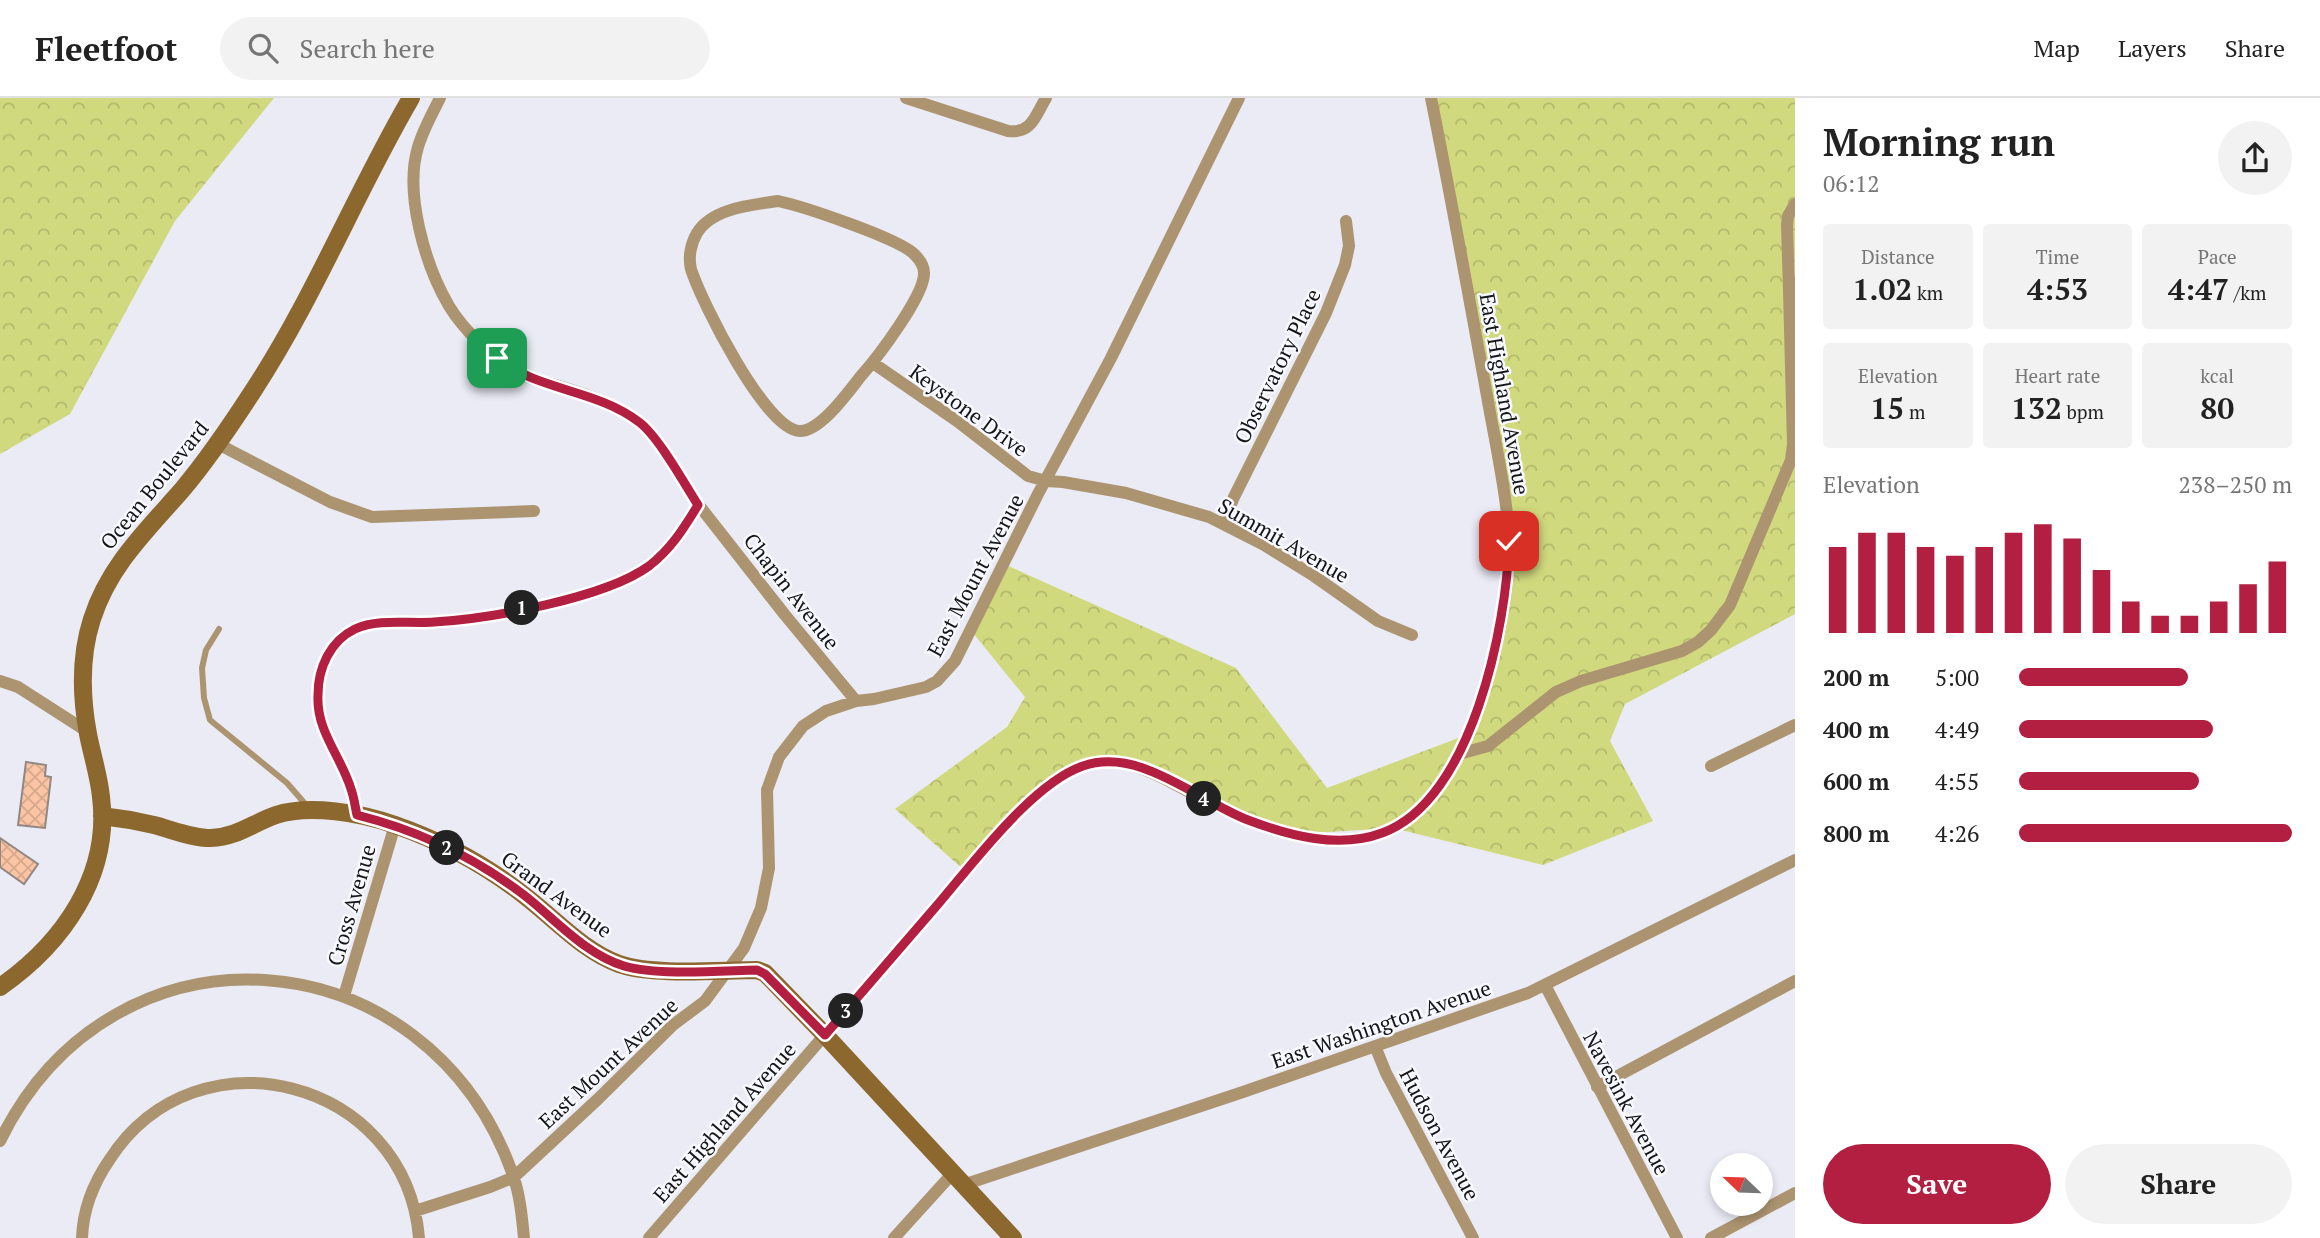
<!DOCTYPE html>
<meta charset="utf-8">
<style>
body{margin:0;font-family:"PT Serif",serif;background:#f2f2f2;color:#222;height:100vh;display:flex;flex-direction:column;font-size:26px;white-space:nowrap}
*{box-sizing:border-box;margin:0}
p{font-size:23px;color:#767676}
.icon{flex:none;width:38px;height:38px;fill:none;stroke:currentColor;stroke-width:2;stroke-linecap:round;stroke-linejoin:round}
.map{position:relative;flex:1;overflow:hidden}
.drawer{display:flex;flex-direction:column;background:#fff;width:525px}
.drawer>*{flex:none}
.needle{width:46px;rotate:293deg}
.controls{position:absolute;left:1710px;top:1055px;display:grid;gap:14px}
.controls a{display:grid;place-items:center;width:63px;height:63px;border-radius:50%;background:#fff;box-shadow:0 4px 10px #0003;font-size:35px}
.pin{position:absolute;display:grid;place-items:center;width:60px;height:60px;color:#fff;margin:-30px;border-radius:14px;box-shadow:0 4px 10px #0006}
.km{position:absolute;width:35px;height:35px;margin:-18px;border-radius:50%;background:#222;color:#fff;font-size:19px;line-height:35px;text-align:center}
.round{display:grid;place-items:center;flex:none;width:74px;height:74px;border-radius:37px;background:#f2f2f2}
.overview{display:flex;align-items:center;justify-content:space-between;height:119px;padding:0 28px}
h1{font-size:38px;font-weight:800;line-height:52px}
.metrics{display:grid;grid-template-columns:repeat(3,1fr);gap:10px;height:119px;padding:7px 28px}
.metrics div{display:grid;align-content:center;border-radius:7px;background:#f2f2f2;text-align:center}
.metrics b{font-size:30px;font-weight:800}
.metrics small{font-size:19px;font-weight:400}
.metrics p{font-size:19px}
.chart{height:196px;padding:14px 28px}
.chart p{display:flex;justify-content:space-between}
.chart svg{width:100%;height:126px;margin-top:7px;stroke:#b21f40;stroke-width:6}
.primary-button{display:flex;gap:14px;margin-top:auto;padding:14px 28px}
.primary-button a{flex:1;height:80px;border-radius:42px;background:#b21f40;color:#fff;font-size:28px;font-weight:800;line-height:80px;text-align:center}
.primary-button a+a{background:#f2f2f2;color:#222}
ul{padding:0 28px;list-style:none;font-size:23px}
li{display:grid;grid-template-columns:112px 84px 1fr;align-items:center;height:52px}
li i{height:18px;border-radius:9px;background:#b21f40}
header{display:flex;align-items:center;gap:42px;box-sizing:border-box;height:98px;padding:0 35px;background:#fff;border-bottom:2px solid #e0e0e0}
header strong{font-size:33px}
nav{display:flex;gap:38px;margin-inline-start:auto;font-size:24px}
.search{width:490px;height:63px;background:#f2f2f2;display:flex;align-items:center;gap:18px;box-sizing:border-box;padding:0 24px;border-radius:38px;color:#767676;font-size:26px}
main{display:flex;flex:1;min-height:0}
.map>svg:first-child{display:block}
.forest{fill:url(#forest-crowns)}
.building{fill:url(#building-cross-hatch);stroke:#918883;stroke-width:2}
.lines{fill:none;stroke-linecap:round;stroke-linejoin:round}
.lane{stroke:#ac9470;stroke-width:6}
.street{stroke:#ac9470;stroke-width:12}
.secondary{stroke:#8c682f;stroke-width:18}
.route-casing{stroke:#fff;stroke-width:14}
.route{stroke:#b21f40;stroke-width:9}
.labels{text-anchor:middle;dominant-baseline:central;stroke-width:5;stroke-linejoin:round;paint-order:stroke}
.street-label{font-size:21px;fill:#141518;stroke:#f8f9ff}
</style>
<header>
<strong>Fleetfoot</strong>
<div class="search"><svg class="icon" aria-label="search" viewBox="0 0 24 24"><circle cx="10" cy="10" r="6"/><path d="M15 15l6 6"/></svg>Search here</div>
<nav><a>Map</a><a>Layers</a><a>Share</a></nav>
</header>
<main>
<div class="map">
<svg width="1795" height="1140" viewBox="0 0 1795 1140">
<defs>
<pattern id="forest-crowns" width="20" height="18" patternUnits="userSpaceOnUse" patternTransform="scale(1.75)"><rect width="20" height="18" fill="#d1d97e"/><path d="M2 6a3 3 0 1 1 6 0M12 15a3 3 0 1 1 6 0" fill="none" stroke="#b3b96c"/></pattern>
<pattern id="building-cross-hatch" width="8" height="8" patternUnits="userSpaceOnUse" patternTransform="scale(1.75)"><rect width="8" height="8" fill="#fbc4a4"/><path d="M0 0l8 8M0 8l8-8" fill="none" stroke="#d6a88c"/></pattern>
</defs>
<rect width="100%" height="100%" fill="#eaebf5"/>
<!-- forest -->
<path class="forest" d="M0,0H274L175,123L70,316L0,356Z
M1431,0H1795V516L1625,606L1610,643L1653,723L1543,767L1393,730L1297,736L1108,664L1042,687L964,772L895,711L1007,629L1025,599L973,535L1006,467L1236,570L1327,690L1474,634L1508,452Z"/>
<!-- building -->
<path class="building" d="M26,664L46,667L45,678L51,679L45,730L18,727Z
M0,740L38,766L24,786L0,769Z"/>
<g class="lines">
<!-- lane -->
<path class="lane" d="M219,531L206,552L202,570L204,600L210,622L287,685L307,708"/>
<!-- street -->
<path class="street" d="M906,0L1008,33C1032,36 1035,18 1046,0
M778,103C802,108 901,141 915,157C920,162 924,168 924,175C925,197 877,260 861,278C849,293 821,333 800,333C766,333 701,203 691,171C688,159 691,145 697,135C712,110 752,107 778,103Z
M1795,106L1788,118L1787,127L1789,193L1795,185
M873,265L957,323L1028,378L1046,383L1063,384L1126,395L1209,419L1264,447L1314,478L1378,523L1412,537
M218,346L330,404L372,419L534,413
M698,406L785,517L856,603
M1223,426L1234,399L1326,215L1345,167L1349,148L1346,123
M0,583L18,589L88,634
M1459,656L1488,648L1556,594L1581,583L1682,553L1698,544L1711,532L1730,507L1791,362L1793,346L1789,193
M1711,668L1795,627
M357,717C355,708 354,699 351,691C341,658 317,633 318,597C318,570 331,543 355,531C379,520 409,526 434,525C489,521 604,500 649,468C671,451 684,430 698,406C683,384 659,340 639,324C618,307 588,297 562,289C549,285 534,283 522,277C496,265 463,231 449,208C425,167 404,95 418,49C423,32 432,16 440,0
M1545,887L1677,1140
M344,898L395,727
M1375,948L1386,975L1473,1140
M1597,989L1795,883
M0,1043C114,810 428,836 513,1077C520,1097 522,1119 524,1140
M963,1087L1243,994L1528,895L1795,762
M415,1113L490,1089L514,1079L598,1001L673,927L705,903L744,850L761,810L769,770L767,692L779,659L803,628L826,613L856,603L874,601L926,589L937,583L955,563L1038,396L1111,260L1239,0
M82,1140C83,1112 94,1084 110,1061C197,927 406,981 419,1140
M649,1140L983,754C1005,730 1026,703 1052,684C1110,642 1153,675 1206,703C1242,721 1283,737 1323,741C1384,747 1420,721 1450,671C1482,616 1502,540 1508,476C1513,418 1497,356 1487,298C1469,199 1451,99 1431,0
M894,1140L952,1076
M1711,1140L1795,1095"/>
<!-- secondary -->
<path class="secondary" d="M102,718C120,720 137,723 154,727C173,732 192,740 211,740C237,739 253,725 276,717C309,706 362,715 395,727C441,743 487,768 525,798C555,821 583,853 619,866C653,878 719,872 757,872L765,875L825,937L1013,1140
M0,889C62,846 111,778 101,699C99,678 92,657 88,636C81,598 80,558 92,521C109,468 146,433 182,392C208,361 231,327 253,293C314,200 355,96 411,0"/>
</g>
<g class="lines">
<defs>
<path id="route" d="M497,260C538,293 596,291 639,324C658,338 684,385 698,407C684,430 671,451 649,468C605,500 489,521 434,524C409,526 379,520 355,531C330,543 318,570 318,597C316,633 341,658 351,691C354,699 355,708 357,717C417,732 474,759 524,797C555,821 585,856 624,868C658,878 719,873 757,872L765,876L825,937C863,893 901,849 939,805C974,764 1033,685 1083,668C1139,648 1198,703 1248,722C1290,738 1339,751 1382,735C1472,703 1507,527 1509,443"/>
</defs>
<!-- route casing -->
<use href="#route" class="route-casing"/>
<!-- route -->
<use href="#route" class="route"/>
</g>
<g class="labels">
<!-- street labels -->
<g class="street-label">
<text transform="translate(1277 268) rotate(-64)">Observatory Place</text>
<text transform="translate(1505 296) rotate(80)">East Highland Avenue</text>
<text transform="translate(969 312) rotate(36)">Keystone Drive</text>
<text transform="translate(154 387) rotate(-51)">Ocean Boulevard</text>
<text transform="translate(1284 442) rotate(30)">Summit Avenue</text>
<text transform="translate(975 477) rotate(-62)">East Mount Avenue</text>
<text transform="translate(792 493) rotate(52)">Chapin Avenue</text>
<text transform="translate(557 796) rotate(36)">Grand Avenue</text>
<text transform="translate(351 807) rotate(-74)">Cross Avenue</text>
<text transform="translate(1381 926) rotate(-19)">East Washington Avenue</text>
<text transform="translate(608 965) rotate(-43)">East Mount Avenue</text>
<text transform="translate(1627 1005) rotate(62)">Navesink Avenue</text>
<text transform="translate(724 1024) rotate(-49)">East Highland Avenue</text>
<text transform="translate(1440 1036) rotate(62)">Hudson Avenue</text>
</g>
</g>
</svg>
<div class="controls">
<a><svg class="needle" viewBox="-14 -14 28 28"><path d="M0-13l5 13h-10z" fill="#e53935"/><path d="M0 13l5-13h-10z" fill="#767676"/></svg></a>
</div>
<div class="pin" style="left:497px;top:260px;background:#1e9e55"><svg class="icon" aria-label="arrive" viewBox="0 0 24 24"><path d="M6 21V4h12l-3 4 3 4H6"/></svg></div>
<div class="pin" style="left:1509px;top:443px;background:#d93025"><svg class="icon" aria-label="check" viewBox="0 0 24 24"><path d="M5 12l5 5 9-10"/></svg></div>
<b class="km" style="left:522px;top:510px">1</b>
<b class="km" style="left:447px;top:750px">2</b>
<b class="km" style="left:846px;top:913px">3</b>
<b class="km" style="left:1204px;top:701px">4</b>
</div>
<section class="drawer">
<div class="overview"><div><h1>Morning run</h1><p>06:12</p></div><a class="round"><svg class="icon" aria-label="share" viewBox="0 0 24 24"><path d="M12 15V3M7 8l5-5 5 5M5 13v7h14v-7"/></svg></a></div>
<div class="metrics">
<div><p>Distance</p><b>1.02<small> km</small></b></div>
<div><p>Time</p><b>4:53</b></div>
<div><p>Pace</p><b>4:47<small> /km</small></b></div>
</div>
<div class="metrics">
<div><p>Elevation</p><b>15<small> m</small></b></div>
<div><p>Heart rate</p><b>132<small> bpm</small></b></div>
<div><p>kcal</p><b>80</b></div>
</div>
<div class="chart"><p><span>Elevation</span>238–250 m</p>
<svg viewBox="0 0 160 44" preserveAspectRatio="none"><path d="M5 44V14M15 44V9M25 44V9M35 44V14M45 44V17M55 44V14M65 44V9M75 44V6M85 44V11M95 44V22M105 44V33M115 44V38M125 44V38M135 44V33M145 44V27M155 44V19"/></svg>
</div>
<ul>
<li><b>200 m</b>5:00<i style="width:62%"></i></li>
<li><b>400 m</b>4:49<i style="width:71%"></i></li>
<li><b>600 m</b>4:55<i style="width:66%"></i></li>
<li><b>800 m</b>4:26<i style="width:100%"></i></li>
</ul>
<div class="primary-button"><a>Save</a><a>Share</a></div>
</section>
</main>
